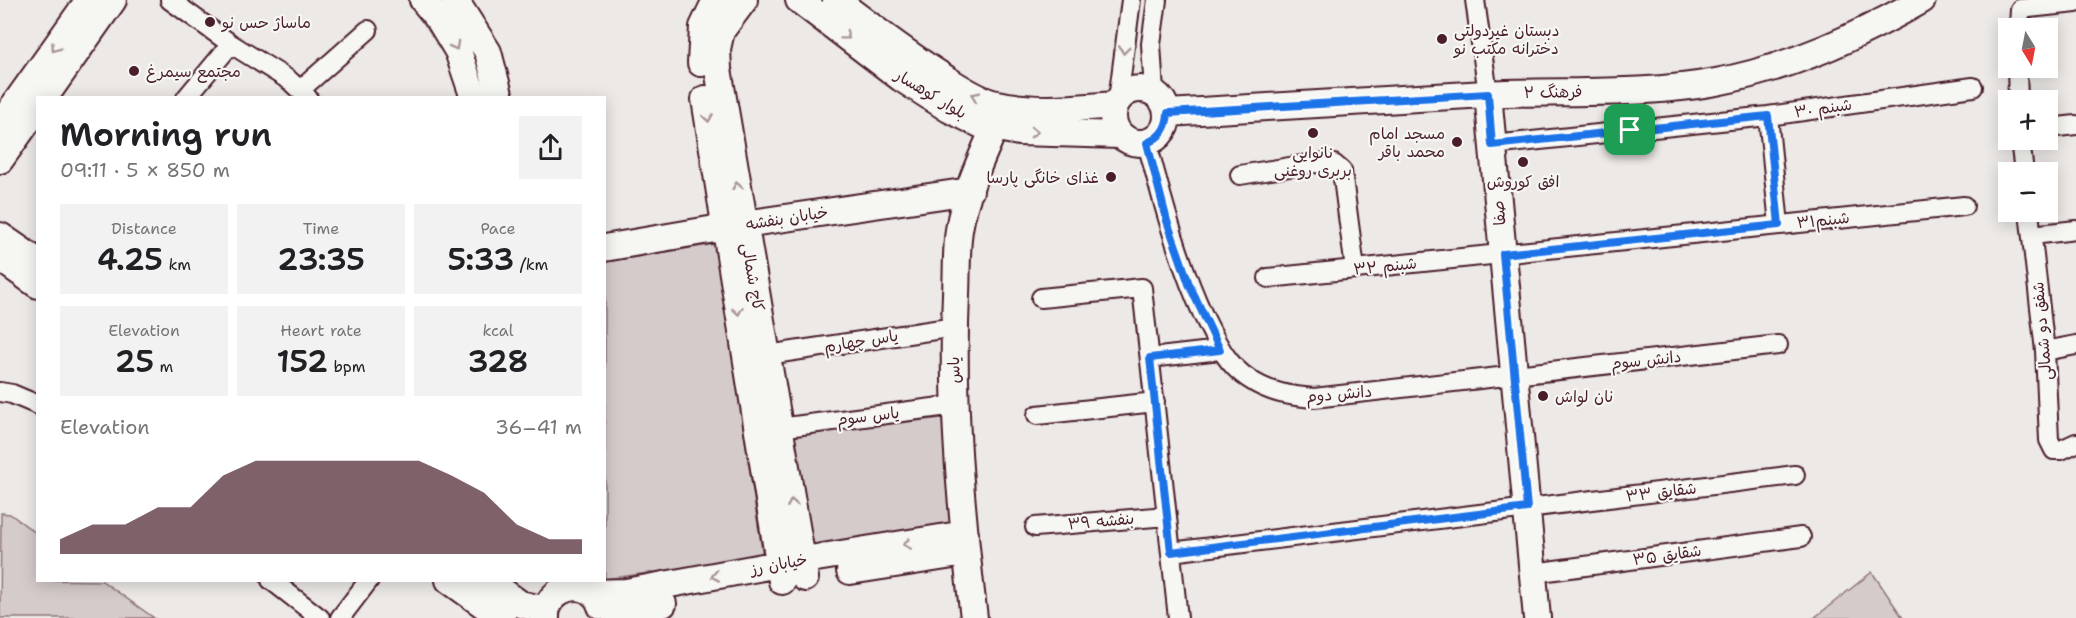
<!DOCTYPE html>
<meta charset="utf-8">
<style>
body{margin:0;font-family:"Shantell Sans","Playpen Sans Arabic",sans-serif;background:#f2f2f2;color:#202124;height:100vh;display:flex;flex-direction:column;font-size:22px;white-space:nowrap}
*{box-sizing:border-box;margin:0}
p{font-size:20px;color:#757577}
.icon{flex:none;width:33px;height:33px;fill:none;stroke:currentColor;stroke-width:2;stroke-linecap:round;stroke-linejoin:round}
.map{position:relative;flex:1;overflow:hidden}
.sheet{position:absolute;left:36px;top:96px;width:570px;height:486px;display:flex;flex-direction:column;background:#fff;border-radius:0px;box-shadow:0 3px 15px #0003}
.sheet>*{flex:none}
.needle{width:39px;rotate:170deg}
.controls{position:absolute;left:1998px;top:18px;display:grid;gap:12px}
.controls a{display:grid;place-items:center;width:60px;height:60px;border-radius:0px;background:#fff;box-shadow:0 3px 15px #0003;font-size:30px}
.pin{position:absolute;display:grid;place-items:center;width:51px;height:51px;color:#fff;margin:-26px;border-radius:12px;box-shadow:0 3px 9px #0006}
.round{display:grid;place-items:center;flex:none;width:63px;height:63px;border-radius:0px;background:#f2f2f2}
.summary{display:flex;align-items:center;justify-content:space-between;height:102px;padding:0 24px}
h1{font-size:33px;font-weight:600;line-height:45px}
.stats{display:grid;grid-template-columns:repeat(3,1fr);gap:9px;height:102px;padding:6px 24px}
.stats div{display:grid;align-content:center;border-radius:0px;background:#f2f2f2;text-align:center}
.stats b{font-size:30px;font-weight:600}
.stats small{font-size:16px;font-weight:400}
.stats p{font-size:16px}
.chart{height:168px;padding:12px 24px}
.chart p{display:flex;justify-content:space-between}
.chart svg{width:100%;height:108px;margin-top:6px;fill:#4a1f2b;opacity:.7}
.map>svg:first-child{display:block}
.green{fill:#d4cbca;stroke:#8f757a;stroke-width:1.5}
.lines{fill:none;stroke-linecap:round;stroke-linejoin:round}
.street-casing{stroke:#4a1f2b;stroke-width:22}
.secondary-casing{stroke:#4a1f2b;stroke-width:30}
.street{stroke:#f6f6f2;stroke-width:18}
.secondary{stroke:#f6f6f2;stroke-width:26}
.oneway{stroke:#a99598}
.route-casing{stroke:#fff;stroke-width:12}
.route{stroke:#1a73e8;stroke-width:8}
.poi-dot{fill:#4a1f2b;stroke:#f6f6f2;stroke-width:2}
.labels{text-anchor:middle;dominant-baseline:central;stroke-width:4.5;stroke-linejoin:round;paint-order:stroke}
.poi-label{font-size:16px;fill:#4a1f2b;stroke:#f6f6f2;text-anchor:start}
.street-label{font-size:16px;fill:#4a1f2b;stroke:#f6f6f2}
</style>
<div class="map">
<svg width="2076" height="618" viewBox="0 0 2076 618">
<rect width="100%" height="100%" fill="#ece9e6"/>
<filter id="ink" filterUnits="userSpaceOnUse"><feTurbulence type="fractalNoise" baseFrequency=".0167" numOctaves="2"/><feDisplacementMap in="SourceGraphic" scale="12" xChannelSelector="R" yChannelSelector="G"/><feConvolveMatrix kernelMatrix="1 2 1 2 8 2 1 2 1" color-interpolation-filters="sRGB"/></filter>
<g filter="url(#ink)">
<!-- green -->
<path class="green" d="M715,244L763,557L605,579V262Z
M942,418L953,527L813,548L789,435Z
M1,513L10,514L37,534L38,580L102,581L154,618H0Z
M1872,572L1903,618H1814Z"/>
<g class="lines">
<defs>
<path id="street" d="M170,0L231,44L289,80L308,98
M1475,0L1488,94
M2019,28L2020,9L2076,3
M2017,68L2018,100
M300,90L368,30
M1154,92L1151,44L1157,0
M186,98L231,44
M1118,100L1131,0
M1768,116L1779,225
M2048,128L2076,125
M2020,140L2024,172
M1147,143C1163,202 1178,261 1204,317C1216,341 1226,364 1249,379C1269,393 1291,396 1314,398L1778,345
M1493,145L1768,116L1973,87
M1240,175L1314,163L1334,164L1342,171L1355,269
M2029,212L2045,351L2049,440L2054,450H2061L2076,443
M2032,235L2076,230
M1268,278L1964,206
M1041,298L1142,288L1178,618
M2045,351L2076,345
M767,355L955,327
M1150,358L1220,350
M0,392L12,394L38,405
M1037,415L1155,402
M779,428L956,405
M1035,527L1167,516
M1171,552L1795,475
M1533,573L1801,537
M271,580L320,618
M340,618L369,580"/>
<path id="secondary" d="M423,0L440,21L458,51L474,98
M455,0L488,52L500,98
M744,0L721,31L717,49L718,69L805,578
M799,0L901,78L949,109L982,125L1019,132L1120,135
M836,0C870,26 904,52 940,75C956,85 974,98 992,103C1033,113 1075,108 1115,105
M701,63L703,27L716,0
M1113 116a27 27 0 1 1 54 0a27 27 0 1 1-54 0Z
M1488,94L1537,618
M44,98L113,0
M705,99L782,581
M1168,113C1273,107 1379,100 1485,94C1562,90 1640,96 1716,82C1790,68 1857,37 1922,0
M0,125L89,0
M0,160L38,107
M0,236L38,262
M604,248L744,224L970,191
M0,258L38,285
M850,571L966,553
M449,580L502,618
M487,580L520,604L546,610
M592,593L626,592L779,564L965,534
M546,618C544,586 590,574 601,606
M616,618L626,611L663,604
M974,618C961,511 951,403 956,294C957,273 956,251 959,230C964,196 981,158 995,127"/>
</defs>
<!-- street casing -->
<use href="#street" class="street-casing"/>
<!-- secondary casing -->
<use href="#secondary" class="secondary-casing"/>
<!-- street -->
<use href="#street" class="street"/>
<!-- secondary -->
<use href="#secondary" class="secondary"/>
</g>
<!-- one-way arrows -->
<defs><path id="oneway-chevron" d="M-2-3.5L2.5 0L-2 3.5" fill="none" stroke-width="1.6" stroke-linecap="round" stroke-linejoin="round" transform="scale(1.5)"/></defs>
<g class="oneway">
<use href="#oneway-chevron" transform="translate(846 36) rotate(37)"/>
<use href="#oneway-chevron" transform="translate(455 46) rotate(61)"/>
<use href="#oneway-chevron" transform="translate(55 48) rotate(125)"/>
<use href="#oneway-chevron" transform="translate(1124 50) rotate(97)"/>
<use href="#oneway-chevron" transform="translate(975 96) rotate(-154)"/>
<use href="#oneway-chevron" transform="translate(708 118) rotate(81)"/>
<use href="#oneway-chevron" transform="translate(1034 132) rotate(1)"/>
<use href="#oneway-chevron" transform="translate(737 186) rotate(-100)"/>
<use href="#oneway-chevron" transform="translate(738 311) rotate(81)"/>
<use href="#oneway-chevron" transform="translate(792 503) rotate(-100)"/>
<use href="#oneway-chevron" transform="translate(907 544) rotate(171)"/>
<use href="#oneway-chevron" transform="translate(715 576) rotate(169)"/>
</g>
</g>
<g class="lines" filter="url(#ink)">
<defs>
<path id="route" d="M1488,94L1492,145L1768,116L1779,225L1503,254L1527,508L1171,552L1150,358L1220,350L1189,284L1167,221L1147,143C1161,137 1167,128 1168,113Z"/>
</defs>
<!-- route casing -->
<use href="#route" class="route-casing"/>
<!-- route -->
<use href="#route" class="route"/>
</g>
<!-- markers -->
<g class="poi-dot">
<circle cx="210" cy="22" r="6"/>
<circle cx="1442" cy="39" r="6"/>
<circle cx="134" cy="71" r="6"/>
<circle cx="1313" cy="133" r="6"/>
<circle cx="1457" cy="142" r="6"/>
<circle cx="1523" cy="162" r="6"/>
<circle cx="1111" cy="177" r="6"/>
<circle cx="1543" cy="396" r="6"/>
</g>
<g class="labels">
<!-- poi labels -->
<g class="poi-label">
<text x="222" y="22">ماساژ حس نو</text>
<text x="1454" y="30">دبستان غیردولتی<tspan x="1454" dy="18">دخترانه مکتب نو</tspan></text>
<text x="146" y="71">مجتمع سیمرغ</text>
<text x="1445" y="133" text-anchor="end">مسجد امام<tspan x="1445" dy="18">محمد باقر</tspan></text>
<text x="1313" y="152" text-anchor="middle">نانوایی<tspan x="1313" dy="18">بربری روغنی</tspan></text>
<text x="1099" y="177" text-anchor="end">غذای خانگی پارسا</text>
<text x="1523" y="181" text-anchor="middle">افق کوروش</text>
<text x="1555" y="396">نان لواش</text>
</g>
<!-- street labels -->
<g class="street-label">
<text transform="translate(1553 92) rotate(-1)">فرهنگ ۲</text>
<text transform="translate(931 94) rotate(31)">بلوار کوهسار</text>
<text transform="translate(1823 108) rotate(-8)">شبنم ۳۰</text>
<text transform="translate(1499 213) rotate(-95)">صفا</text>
<text transform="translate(787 218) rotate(-9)">خیابان بنفشه</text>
<text transform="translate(1823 220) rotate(-6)">شبنم۳۱</text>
<text transform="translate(1385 266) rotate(-6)">شبنم ۳۲</text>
<text transform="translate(753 277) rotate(80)">کاج شمالی</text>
<text transform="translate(2042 331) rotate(-95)">شفق دو شمالی</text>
<text transform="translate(861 341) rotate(-9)">یاس چهارم</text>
<text transform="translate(1646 360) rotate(-6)">دانش سوم</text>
<text transform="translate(954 370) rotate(-92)">یاس</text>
<text transform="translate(1339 394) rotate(-5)">دانش دوم</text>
<text transform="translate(868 416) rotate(-7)">یاس سوم</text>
<text transform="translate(1661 492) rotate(-7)">شقایق ۳۳</text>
<text transform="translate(1101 521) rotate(-5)">بنفشه ۳۹</text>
<text transform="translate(1667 555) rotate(-8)">شقایق ۳۵</text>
<text transform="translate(779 564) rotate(-10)">خیابان رز</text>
</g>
</g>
</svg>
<div class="controls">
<a><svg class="needle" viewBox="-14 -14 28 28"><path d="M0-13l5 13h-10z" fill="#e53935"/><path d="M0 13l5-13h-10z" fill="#757577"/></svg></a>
<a>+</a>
<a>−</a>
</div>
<div class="pin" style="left:1630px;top:130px;background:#1e9e55"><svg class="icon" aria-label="arrive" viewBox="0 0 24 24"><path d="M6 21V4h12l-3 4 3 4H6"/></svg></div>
<section class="sheet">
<div class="summary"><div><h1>Morning run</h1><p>09:11 · 5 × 850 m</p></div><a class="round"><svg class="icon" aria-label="share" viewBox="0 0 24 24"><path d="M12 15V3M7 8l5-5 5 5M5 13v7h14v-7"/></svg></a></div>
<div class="stats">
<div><p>Distance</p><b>4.25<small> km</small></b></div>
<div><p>Time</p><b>23:35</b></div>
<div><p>Pace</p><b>5:33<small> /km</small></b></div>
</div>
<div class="stats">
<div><p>Elevation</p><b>25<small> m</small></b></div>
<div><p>Heart rate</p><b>152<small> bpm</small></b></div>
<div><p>kcal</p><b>328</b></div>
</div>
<div class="chart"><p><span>Elevation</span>36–41 m</p>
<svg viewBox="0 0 160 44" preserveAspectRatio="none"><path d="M0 44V38L10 32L20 32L30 25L40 25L50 12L60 6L70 6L80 6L90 6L100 6L110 6L120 12L130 19L140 32L150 38L160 38V44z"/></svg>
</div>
</section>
</div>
